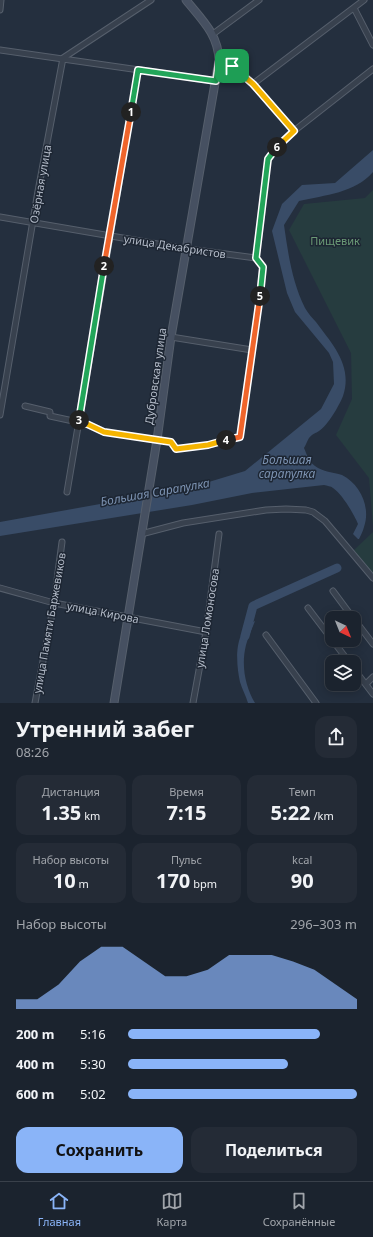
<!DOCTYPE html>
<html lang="ru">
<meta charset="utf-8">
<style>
body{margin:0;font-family:"Noto Sans",sans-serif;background:#242b36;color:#f1f3f6;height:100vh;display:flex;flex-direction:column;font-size:15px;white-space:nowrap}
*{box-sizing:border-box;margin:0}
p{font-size:13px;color:#a0a4aa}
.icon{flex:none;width:22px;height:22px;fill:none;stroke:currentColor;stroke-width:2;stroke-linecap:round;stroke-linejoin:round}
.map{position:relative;height:703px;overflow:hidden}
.sheet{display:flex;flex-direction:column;background:#1b232e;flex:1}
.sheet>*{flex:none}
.needle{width:26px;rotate:137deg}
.fabs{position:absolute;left:325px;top:611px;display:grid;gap:8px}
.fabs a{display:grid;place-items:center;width:36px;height:36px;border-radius:8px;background:#1b232e;box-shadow:0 2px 10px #0003,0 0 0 1px #39404a;font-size:20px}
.pin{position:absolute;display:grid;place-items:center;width:34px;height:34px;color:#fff;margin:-17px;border-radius:8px;box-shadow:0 2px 6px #0006}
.km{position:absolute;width:20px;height:20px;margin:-10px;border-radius:50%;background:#222;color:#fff;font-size:11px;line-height:20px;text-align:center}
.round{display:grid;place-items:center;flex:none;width:42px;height:42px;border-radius:12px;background:#242b36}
.overview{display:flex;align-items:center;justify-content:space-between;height:68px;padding:0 16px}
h1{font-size:22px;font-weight:700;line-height:30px}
.stats{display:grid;grid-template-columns:repeat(3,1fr);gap:6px;height:68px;padding:4px 16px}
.stats div{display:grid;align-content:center;border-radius:10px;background:#242b36;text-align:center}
.stats b{font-size:20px;font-weight:700}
.stats small{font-size:11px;font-weight:400}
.stats p{font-size:11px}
.chart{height:112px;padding:8px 16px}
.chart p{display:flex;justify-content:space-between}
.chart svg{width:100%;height:72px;margin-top:4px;fill:#8ab4f8;opacity:.7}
.cta{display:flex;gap:8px;margin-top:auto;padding:8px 16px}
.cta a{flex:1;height:46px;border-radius:12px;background:#8ab4f8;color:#111;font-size:16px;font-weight:700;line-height:46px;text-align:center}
.cta a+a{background:#242b36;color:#f1f3f6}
ul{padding:0 16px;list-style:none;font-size:13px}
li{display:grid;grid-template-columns:64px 48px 1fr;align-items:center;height:30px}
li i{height:10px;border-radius:5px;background:#8ab4f8}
.tab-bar{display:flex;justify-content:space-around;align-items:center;height:56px;border-top:1px solid #39404a;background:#1b232e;font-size:11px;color:#a0a4aa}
.tab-bar a{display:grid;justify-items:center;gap:2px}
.tab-bar .on{color:#8ab4f8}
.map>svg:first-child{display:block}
.green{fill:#263c3f}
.water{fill:#394c67}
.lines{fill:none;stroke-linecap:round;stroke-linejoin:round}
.river{stroke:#394c67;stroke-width:9}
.street-casing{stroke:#565f6c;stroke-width:7}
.secondary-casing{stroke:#565f6c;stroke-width:9}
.street{stroke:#38414e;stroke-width:5}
.secondary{stroke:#465061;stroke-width:7}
.split-1-casing{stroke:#fff;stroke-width:8}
.split-2-casing{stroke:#fff;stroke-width:8}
.split-3-casing{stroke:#fff;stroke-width:8}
.split-4-casing{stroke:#fff;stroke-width:8}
.split-5-casing{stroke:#fff;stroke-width:8}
.split-6-casing{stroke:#fff;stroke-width:8}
.split-7-casing{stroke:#fff;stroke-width:8}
.split-1{stroke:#22a559;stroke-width:5}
.split-2{stroke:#f0652b;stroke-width:5}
.split-3{stroke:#22a559;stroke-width:5}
.split-4{stroke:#f5b400;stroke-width:5}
.split-5{stroke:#f0652b;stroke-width:5}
.split-6{stroke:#22a559;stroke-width:5}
.split-7{stroke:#f5b400;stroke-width:5}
.labels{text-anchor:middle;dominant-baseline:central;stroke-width:3;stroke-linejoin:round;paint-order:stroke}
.street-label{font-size:11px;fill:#b4bcc9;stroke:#1d2633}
.park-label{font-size:11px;fill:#6b9a76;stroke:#1d2633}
.water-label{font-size:12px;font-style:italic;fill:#7c92b1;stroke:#1d2633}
</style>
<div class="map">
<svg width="373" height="703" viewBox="0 0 373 703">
<rect width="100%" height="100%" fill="#242f3e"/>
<!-- green -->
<path class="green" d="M373,190V527L369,478L336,435L352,399L351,353L289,230L304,204L365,198Z
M373,532V574L353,551Z"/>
<!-- water -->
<path class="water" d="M373,150V172C355,193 325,195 299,201L284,225C288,253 292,282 305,308C308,313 312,318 316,322C333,345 353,366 343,396C339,406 328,425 319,431C316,433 312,434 309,438C307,441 306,445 304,448C307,455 309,462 315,466C323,472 333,472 342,475C360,484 371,507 364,527C363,531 361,535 359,539H358L353,534L358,524C354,514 342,494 333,488C331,486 327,486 324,485L252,493L192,505L0,536V522L189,488L245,471L321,409L334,384L333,362L329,353L295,312L287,293L272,231L282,204L302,185L335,183Z
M255,621C252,629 248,637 246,645C241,665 245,686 255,703H248C246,696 242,689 240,682C236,664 233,630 255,621Z"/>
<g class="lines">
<!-- river -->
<path class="river" d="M245,636L253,606L337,568"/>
<defs>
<path id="street" d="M354,8L373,45
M0,10L1,0
M213,34L259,0
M0,50L216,81
M219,60C250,75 272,106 294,131
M253,84L364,0
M0,217L181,248L256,258
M171,337L252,350
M25,406L50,412V416L87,424L104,432L171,442L176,449L208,445L240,437L257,317L263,267L256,258L268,159L273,151L294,131L373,69
M0,415L38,191L63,58L151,0
M67,492L138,70
M141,534L183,523L266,510L286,509L306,510L313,512L325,521L373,578
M0,588L54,603L206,632
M333,591L353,618
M308,608L349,662
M354,619L373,644
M266,635L316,703
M354,669L373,694
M366,684L373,677
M35,703L54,603L62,542
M193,703L206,632L219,534"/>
<path id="secondary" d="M114,703L157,440L171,337L219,60C218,34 202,20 186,0"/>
</defs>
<!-- street casing -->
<use href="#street" class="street-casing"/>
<!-- secondary casing -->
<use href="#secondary" class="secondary-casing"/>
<!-- street -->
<use href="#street" class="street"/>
<!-- secondary -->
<use href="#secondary" class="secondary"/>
</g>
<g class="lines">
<defs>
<path id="split-1" d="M131,112L138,70L216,81L219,60L232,66"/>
<path id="split-2" d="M104,266L131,112"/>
<path id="split-3" d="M79,420L104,266"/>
<path id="split-4" d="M79,420V422L87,424L104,432L171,442L176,449L208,445L226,440"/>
<path id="split-5" d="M226,440L240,437L260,296"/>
<path id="split-6" d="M260,296L263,267L256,258L268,159L277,147"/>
<path id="split-7" d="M232,66L253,84L294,131L277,147"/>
</defs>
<!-- split-1 casing -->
<use href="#split-1" class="split-1-casing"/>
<!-- split-2 casing -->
<use href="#split-2" class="split-2-casing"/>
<!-- split-3 casing -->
<use href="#split-3" class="split-3-casing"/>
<!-- split-4 casing -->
<use href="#split-4" class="split-4-casing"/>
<!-- split-5 casing -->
<use href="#split-5" class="split-5-casing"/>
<!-- split-6 casing -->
<use href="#split-6" class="split-6-casing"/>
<!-- split-7 casing -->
<use href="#split-7" class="split-7-casing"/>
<!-- split-1 -->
<use href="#split-1" class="split-1"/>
<!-- split-2 -->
<use href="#split-2" class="split-2"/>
<!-- split-3 -->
<use href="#split-3" class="split-3"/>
<!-- split-4 -->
<use href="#split-4" class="split-4"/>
<!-- split-5 -->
<use href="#split-5" class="split-5"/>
<!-- split-6 -->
<use href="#split-6" class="split-6"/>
<!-- split-7 -->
<use href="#split-7" class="split-7"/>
</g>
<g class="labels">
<!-- street labels -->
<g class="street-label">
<text transform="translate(40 184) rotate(-80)">Озёрная улица</text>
<text transform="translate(175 246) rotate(9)">улица Декабристов</text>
<text transform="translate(155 376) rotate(-82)">Дубровская улица</text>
<text transform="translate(103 612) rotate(11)">улица Кирова</text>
<text transform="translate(207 618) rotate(-81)">улица Ломоносова</text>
<text transform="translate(49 623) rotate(-80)">улица Памяти Баржевиков</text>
</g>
<!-- park labels -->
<g class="park-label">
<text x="335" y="240">Пищевик</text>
</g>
<!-- water labels -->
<g class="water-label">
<text x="287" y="459">Большая<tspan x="287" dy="14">сарапулка</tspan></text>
<text transform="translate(155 492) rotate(-10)">Большая Сарапулка</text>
</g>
</g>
</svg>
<div class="fabs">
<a><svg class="needle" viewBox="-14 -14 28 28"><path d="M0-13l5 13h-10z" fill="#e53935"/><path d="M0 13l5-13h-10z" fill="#a0a4aa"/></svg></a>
<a><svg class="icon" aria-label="layers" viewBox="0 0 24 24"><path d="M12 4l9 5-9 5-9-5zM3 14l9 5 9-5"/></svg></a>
</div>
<div class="pin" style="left:232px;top:66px;background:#1e9e55"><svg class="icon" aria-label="arrive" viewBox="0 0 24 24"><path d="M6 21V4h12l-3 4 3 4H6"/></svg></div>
<b class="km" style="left:131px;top:112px">1</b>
<b class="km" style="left:104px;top:266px">2</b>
<b class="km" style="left:79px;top:420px">3</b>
<b class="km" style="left:226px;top:440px">4</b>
<b class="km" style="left:260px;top:296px">5</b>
<b class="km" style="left:277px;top:147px">6</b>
</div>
<section class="sheet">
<div class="overview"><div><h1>Утренний забег</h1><p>08:26</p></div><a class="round"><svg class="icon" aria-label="share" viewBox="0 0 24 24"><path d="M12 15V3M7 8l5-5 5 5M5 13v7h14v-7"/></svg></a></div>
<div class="stats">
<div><p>Дистанция</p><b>1.35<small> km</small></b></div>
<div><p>Время</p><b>7:15</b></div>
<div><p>Темп</p><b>5:22<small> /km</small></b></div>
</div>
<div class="stats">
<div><p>Набор высоты</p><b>10<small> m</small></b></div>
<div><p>Пульс</p><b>170<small> bpm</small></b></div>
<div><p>kcal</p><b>90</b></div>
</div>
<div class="chart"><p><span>Набор высоты</span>296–303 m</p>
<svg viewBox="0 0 160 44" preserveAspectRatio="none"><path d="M0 44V38L10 38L20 29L30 15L40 6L50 6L60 15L70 24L80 24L90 20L100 11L110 11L120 11L130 15L140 20L150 29L160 38V44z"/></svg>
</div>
<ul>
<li><b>200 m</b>5:16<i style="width:84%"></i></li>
<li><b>400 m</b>5:30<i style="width:70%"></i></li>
<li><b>600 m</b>5:02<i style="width:100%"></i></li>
</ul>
<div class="cta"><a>Сохранить</a><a>Поделиться</a></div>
</section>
<nav class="tab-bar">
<a class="on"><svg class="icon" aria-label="home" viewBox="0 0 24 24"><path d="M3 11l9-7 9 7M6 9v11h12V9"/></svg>Главная</a>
<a><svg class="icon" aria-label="map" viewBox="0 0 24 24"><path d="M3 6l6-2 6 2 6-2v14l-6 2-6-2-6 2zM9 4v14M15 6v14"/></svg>Карта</a>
<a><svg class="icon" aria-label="saved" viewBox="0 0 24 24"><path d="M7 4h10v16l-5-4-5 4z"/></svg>Сохранённые</a>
</nav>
